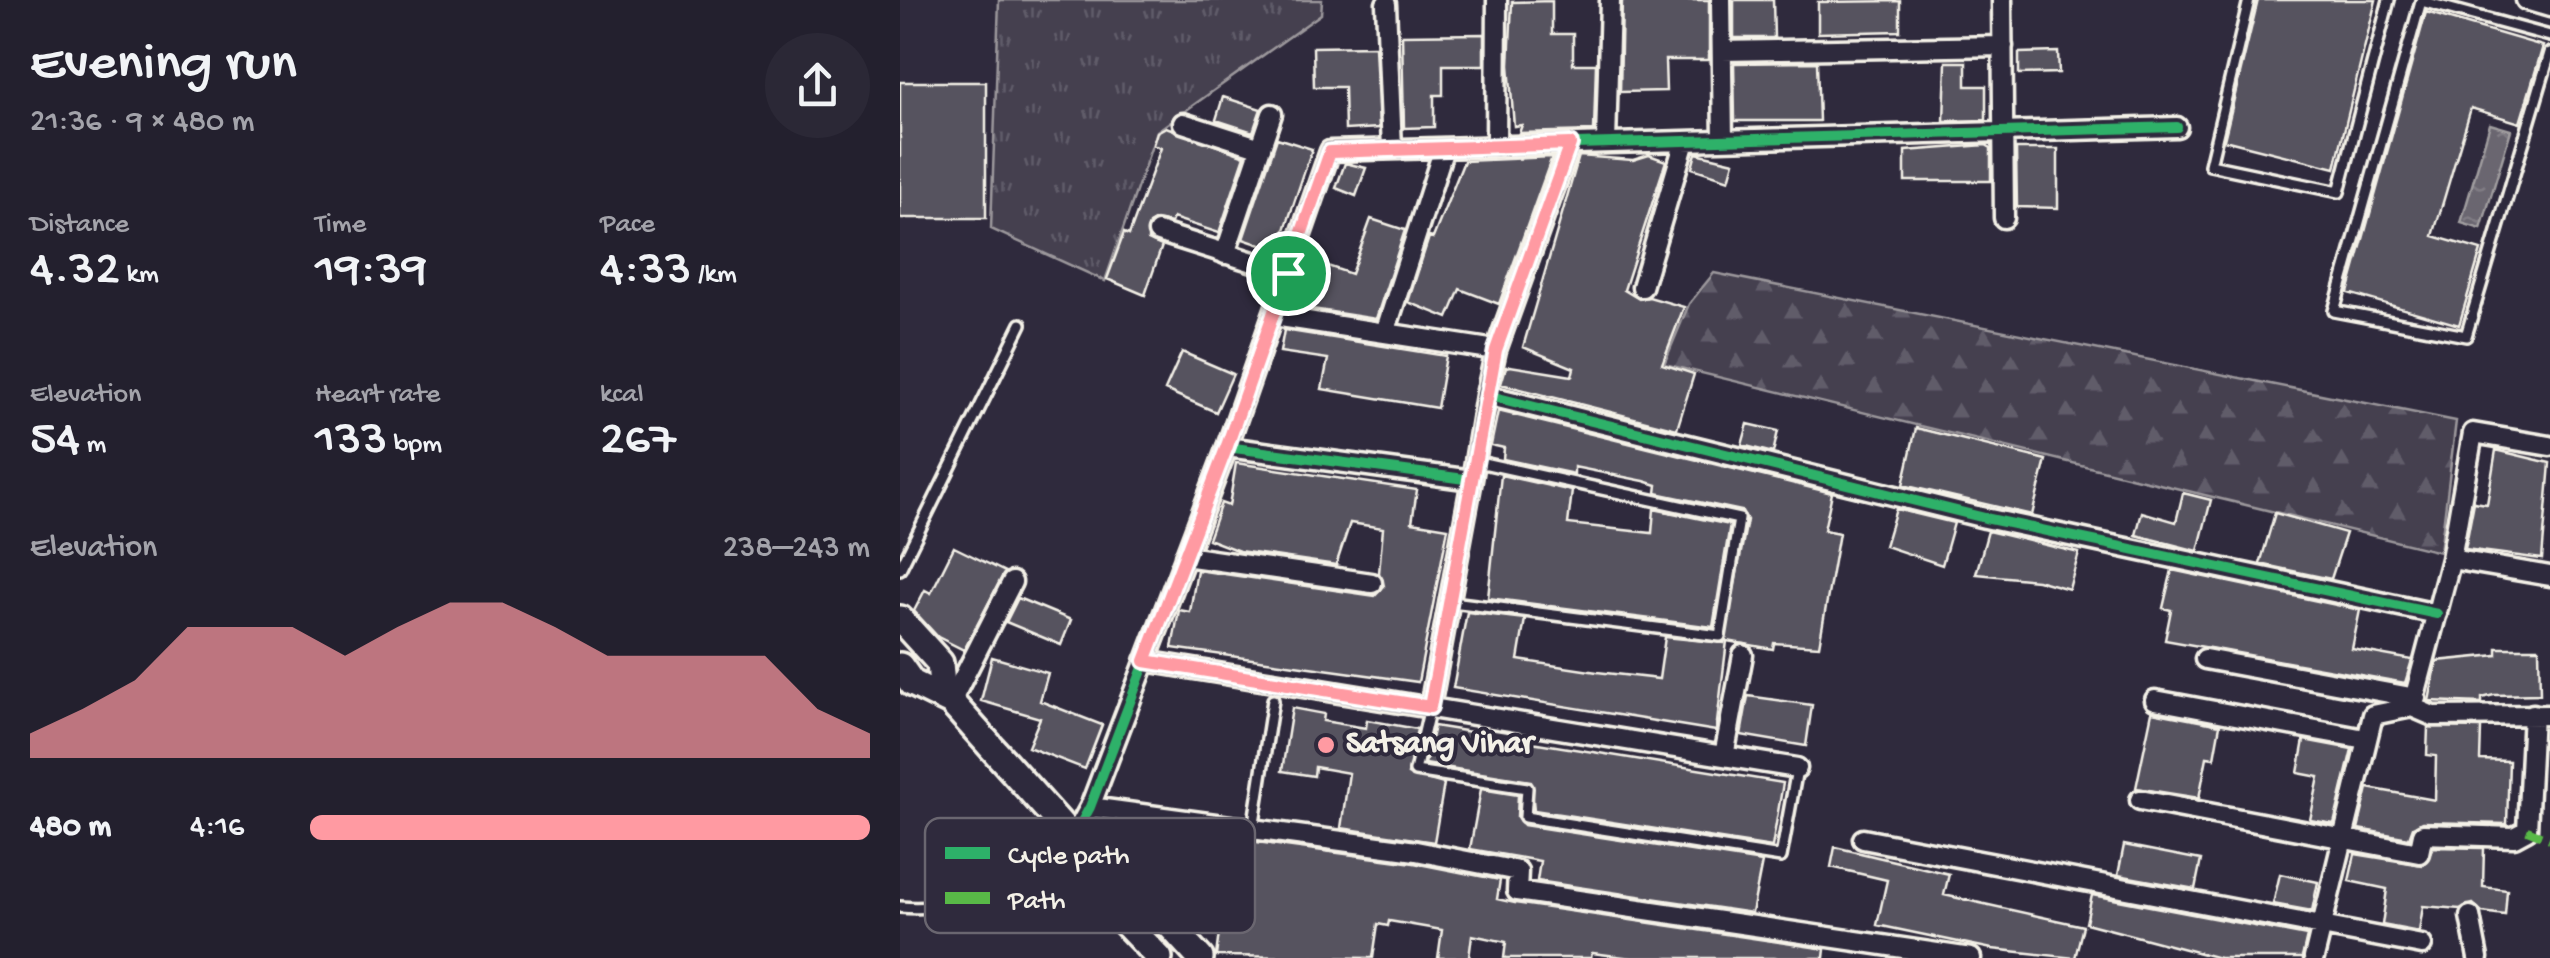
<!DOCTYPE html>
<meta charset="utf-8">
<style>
body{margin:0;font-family:"Gochi Hand",sans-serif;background:#2b2836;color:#f1f3f6;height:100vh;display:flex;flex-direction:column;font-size:38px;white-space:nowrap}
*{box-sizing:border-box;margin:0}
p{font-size:32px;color:#a3a3aa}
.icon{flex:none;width:55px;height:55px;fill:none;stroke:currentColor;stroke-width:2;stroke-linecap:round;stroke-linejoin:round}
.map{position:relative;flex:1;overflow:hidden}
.sheet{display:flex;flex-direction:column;background:#23202e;width:900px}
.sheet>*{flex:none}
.pin{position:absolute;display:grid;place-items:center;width:85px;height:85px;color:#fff;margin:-42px;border:5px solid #fff;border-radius:50%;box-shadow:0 2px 10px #0007}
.round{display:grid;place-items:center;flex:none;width:105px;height:105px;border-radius:52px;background:#2b2836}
.summary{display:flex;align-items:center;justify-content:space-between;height:170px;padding:0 30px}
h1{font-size:55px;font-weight:600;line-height:75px}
.figures{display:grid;grid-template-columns:repeat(3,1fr);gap:15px;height:170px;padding:10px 30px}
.figures div{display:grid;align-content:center}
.figures b{font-size:50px;font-weight:600}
.figures small{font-size:28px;font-weight:400}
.figures p{font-size:28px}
.chart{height:280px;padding:20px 30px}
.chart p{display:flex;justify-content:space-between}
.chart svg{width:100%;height:180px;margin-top:10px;fill:#ff9aa2;opacity:.7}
ul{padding:0 30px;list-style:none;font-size:32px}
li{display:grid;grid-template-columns:160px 120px 1fr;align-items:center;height:75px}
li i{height:25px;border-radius:12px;background:#ff9aa2}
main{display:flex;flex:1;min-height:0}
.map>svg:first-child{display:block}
.grass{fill:url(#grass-tufts);stroke:#9c989c;stroke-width:2.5}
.forest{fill:url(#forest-firs);stroke:#9c989c;stroke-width:2.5}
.water{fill:url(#water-ripples);stroke:#a19ea0;stroke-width:2.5}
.building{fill:#56525f;stroke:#f4f1e8;stroke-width:2.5}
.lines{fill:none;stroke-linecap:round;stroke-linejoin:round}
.service-casing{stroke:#f4f1e8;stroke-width:16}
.minor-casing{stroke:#f4f1e8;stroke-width:25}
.secondary-casing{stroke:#f4f1e8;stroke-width:32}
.service{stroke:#2f2a3d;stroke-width:9}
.minor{stroke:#2f2a3d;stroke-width:18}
.secondary{stroke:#2f2a3d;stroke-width:25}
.quiet{stroke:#58b947;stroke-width:8;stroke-dasharray:15 8;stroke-linecap:butt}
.cycleway-casing{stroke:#2f2a3d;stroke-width:16}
.cycleway{stroke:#2db169;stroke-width:10}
.route-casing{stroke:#fff;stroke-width:20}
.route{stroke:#ff9aa2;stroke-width:12}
.poi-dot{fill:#ff9aa2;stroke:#2f2a3d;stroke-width:4}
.labels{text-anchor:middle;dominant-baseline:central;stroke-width:8;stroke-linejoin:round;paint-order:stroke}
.poi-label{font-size:32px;font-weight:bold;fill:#f4f1e8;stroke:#2f2a3d;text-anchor:start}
.key{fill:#2f2a3d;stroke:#6a6670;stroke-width:2.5}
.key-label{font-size:28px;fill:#f4f1e8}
</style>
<main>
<section class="sheet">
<div class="summary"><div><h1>Evening run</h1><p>21:36 · 9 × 480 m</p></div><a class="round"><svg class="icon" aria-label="share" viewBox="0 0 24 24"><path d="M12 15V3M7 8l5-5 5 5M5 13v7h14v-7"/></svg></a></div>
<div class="figures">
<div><p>Distance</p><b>4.32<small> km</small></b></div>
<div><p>Time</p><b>19:39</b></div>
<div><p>Pace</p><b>4:33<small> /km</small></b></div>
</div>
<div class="figures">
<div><p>Elevation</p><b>54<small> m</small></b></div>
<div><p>Heart rate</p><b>133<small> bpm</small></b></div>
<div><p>kcal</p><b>267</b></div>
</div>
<div class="chart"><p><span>Elevation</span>238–243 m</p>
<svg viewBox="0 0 160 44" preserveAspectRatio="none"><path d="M0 44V38L10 32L20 25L30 12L40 12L50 12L60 19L70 12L80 6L90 6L100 12L110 19L120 19L130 19L140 19L150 32L160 38V44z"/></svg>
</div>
<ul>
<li><b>480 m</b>4:16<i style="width:100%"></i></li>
</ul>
</section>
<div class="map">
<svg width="1650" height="958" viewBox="0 0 1650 958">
<defs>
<pattern id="grass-tufts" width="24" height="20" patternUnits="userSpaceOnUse" patternTransform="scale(2.5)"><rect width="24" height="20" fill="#454050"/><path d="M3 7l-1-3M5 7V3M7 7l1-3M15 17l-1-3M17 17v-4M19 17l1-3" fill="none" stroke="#605c69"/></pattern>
<pattern id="forest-firs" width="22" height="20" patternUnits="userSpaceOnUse" patternTransform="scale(2.5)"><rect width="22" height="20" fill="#454050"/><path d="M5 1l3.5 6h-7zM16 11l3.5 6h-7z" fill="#605c69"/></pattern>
<pattern id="water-ripples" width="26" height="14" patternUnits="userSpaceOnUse" patternTransform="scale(2.5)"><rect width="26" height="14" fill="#6a6670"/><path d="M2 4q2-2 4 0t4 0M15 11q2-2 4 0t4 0" fill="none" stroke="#807c84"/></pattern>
</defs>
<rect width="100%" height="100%" fill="#2f2a3d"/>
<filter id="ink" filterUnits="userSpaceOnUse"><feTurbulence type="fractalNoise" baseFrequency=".01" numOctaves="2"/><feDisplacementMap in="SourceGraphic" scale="20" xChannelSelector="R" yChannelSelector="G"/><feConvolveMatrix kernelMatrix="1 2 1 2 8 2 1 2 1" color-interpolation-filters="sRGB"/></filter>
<g filter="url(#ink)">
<!-- grass -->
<path class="grass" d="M99,0H422L421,14L257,131L205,281L91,229Z"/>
<!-- forest -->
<path class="forest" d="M814,273L1556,421L1540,552L764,364L789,304Z"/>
<!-- water -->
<path class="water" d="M1590,124L1611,130L1581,229L1561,223Z"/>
<!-- building -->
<path class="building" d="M722,0H809V60H765L766,91L720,92Z
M834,0H873L874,38H834Z
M1358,0H1476L1435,168L1324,140Z
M652,1V34H673V64H696L694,131L619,133L622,125L614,126L609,65L612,2Z
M1000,1V31L918,33V2Z
M1526,12L1643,46L1620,123L1571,108L1533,236L1581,250L1559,325L1448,293Z
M584,34V65H543V95H534V127L504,128L502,35Z
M475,46L479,128L445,130L444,87H414L413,47Z
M1158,52L1159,73L1119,74V53Z
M917,62L919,121H835L834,63Z
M1046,62H1066V86H1086V120L1044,121Z
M0,82H86V218H0Z
M323,97L361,109L353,132L316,120Z
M266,127L345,156L319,233L273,218L271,223L256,220L249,224L248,240L262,246L245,295L207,279L224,233L229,235L261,148L253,145L257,132Z
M377,138L412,149L378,251L343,239Z
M1086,145L1091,148V181H1005V151Z
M1116,149H1158V208L1117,207Z
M796,153L834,162L829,180L792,168Z
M749,155L766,161L724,290L739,299L749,297L784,307L762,364L794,374L777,429L601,384L606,367L610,366L672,376L674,368L623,347L679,156L733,160Z
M652,157L599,304L560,289L548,318L508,302L529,237L533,238L564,161Z
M445,163L466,168L456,196L436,188Z
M471,219L505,230L476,319L393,306L410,260L451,274Z
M384,330L546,356L537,408L422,389L428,359L380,352Z
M282,352L333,374L316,412L265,390Z
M598,411L932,493L924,530L939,533L919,646L874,643L873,649L827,641L816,731L553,688L567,612L625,619L618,660L697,672L759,679L765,637L824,643L847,520L842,511L756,493L757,485L744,481L674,467V474L603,459L604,448L591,445Z
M848,424L878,431L873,453L842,445Z
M1016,428L1146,460L1132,515L1003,485Z
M1596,450L1650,463L1642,559L1565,549L1574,502L1587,504Z
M336,463L517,490L512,522L548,528L518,682L272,648L279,610L290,612L297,570L475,596L484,586L479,573L483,528L450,523L436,565L339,551L308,539L321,503L329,506Z
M601,475L672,491L668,524L752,533L754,509L830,525L813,627L588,598Z
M1283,493L1311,500L1298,551L1236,535L1242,512L1276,522Z
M996,509L1054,523L1042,565L985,546Z
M1375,513L1446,533L1431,579L1360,564Z
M1088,531L1179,553L1169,589L1137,580L1076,574Z
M54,547L105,572L64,650L38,637L14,611L25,590L31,593Z
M1272,570L1460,610L1452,649L1512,660L1505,683L1265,640L1271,610L1263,608Z
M118,598L171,620L161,645L106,622Z
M1597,648H1639L1640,694L1594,695L1582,698V703L1529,701L1537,661L1597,655Z
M92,657L148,673L140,701L202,725L185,769L128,747L140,718L81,701Z
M848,696L912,705L906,746L841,735Z
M392,708L424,714L423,721L466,728L467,720L517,729L508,774L544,784L534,842L441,828L449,773L415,767L414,776L382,771Z
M1252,712L1320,725L1314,758L1307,757L1299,798L1236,788Z
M534,726L883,783L872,847L634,810L631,781L525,764Z
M1528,727L1581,728L1580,760L1609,761L1607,824L1523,822L1513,827L1509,838L1458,829L1468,788L1535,800L1536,756L1527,755Z
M1404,740L1452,749L1434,824L1410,820L1419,777L1398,773Z
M581,789L618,795L617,817L624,825L862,862L852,913L637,881L640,861L570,849Z
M198,821L514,863L600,880L597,899L615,903L919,948L925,949L924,958H732L692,953L691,958H604L606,942L572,935L569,958H538L542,930L489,921L488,926L478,924L473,958L316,956L323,901L262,892L247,877L224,865L193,831Z
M1224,845L1301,860L1295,889L1218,875Z
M935,847L1049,874L1044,895L1183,926L1175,958L1092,949L977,925L987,880L931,867Z
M1533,847L1584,848L1583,887L1607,890L1605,915L1582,912L1573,904L1560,909L1523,906L1519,932L1482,925L1487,889L1449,881L1455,854L1522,865Z
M1380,874L1418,882L1412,911L1373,904Z
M1192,895L1407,936L1402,958H1319L1186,923Z"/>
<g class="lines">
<defs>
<path id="service" d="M1349,0L1310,165L1439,192L1489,0
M1650,36L1521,1L1434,311L1566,336L1650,53
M0,569L121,324
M552,602L820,636L839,519L574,461
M530,707L515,771L627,788L625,817L881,857L897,769
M353,829L373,700
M0,907C78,914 103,873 156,824"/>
<path id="minor" d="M821,0L823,140
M1102,0L1104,218
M1626,0L1650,7
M486,4L492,149
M822,51L1103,46
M283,123L361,148
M706,143L710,0
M596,147L597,0
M258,232L388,273
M325,254L372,114
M742,287L785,141
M374,316L596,350
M485,333L544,148
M586,395L596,350L670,145
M327,447L572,480L586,395L1085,518L1537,614
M285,556L472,583
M1551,559L1650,576
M1305,659L1516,698
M245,661L897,768
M1255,700L1465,739
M51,702L112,582
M530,707L572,480
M1512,707L1551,559L1573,433L1650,446
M824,756L843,655
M1240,800L1519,853L1523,834L1614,837L1627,830L1633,714
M190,807L516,851L618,871L617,891L1071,958
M963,839L1522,945
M172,840L190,807L327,447L430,151L1277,127
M1570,916L1578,958
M1414,958L1473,715L1512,707L1533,716L1650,715"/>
<path id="secondary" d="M0,619L40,663L43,697
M0,666L12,683L51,702L205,874L236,888L300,958
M205,874L213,910L259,958"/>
</defs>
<!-- service casing -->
<use href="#service" class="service-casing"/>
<!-- minor casing -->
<use href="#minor" class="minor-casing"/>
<!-- secondary casing -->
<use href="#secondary" class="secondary-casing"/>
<!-- service -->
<use href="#service" class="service"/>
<!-- minor -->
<use href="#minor" class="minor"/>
<!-- secondary -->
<use href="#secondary" class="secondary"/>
<!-- quiet -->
<path class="quiet" d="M1627,830L1650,839"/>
<defs>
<path id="cycleway" d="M327,447L572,480L586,395L1085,518L1537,614
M172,840L190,807L327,447L430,151L1277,127"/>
</defs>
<!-- cycleway casing -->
<use href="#cycleway" class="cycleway-casing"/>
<!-- cycleway -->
<use href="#cycleway" class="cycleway"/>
</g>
</g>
<g class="lines" filter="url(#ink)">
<defs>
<path id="route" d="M670,144L596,350L530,707L245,661L327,446L430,152Z"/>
</defs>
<!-- route casing -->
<use href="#route" class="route-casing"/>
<!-- route -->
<use href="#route" class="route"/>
</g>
<!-- markers -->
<circle class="poi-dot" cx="426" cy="745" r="10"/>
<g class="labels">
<!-- poi labels -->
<g class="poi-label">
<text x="446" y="745">Satsang Vihar</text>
</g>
</g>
<!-- legend -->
<rect x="25" y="818" width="330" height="115" rx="15" class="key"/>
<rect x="45" y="847" width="45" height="12" fill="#2db169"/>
<rect x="45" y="892" width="45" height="12" fill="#58b947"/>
<g class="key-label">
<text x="108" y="863">Cycle path</text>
<text x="108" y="908">Path</text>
</g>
</svg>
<div class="pin" style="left:388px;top:273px;background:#1e9e55"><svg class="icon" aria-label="arrive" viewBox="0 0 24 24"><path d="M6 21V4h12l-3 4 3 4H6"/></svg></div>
</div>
</main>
